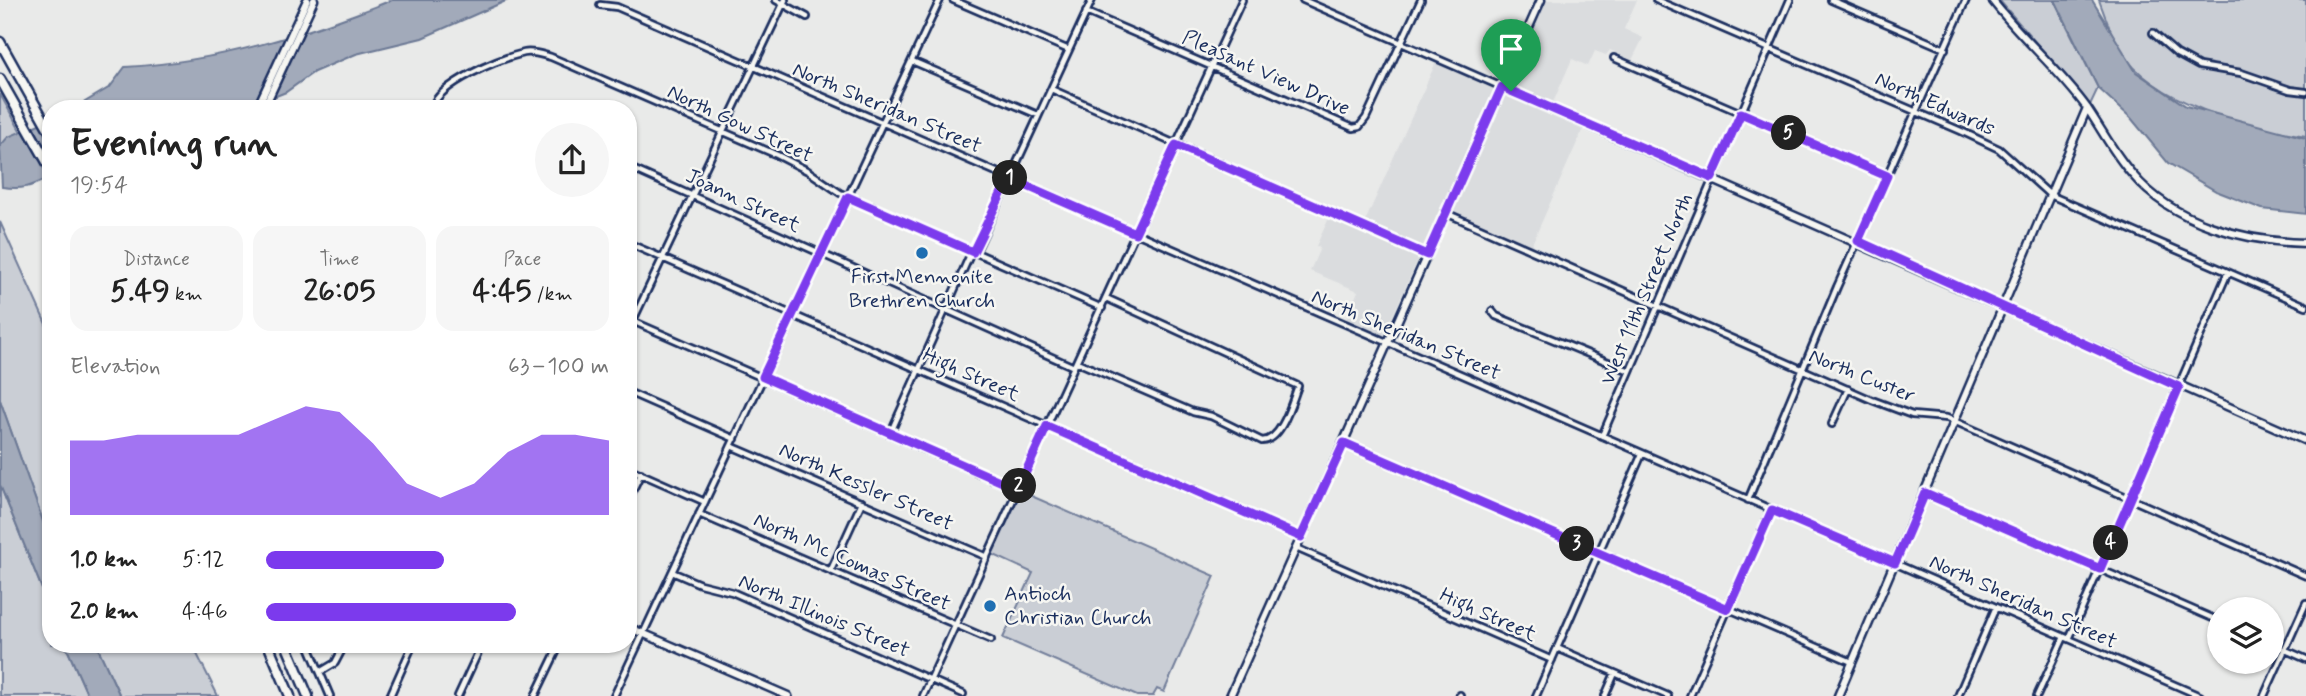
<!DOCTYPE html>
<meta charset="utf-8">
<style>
body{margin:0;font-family:Mynerve,sans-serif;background:#f6f6f6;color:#222;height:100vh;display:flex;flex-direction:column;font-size:26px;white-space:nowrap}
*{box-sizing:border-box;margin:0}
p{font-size:23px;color:#767676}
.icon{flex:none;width:38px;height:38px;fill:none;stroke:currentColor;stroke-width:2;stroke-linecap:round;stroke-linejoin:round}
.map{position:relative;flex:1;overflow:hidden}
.drawer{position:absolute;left:42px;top:100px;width:595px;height:553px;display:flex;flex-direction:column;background:#fff;border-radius:28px;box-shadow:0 2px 5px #0004}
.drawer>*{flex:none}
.tools{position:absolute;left:2207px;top:597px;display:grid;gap:14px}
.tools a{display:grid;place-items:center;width:77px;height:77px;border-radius:50%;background:#fff;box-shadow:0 2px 5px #0004;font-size:35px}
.pin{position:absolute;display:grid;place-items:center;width:60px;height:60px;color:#fff;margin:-72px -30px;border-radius:50% 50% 50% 0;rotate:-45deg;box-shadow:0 0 7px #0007}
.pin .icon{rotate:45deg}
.km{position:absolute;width:35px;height:35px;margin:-18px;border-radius:50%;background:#222;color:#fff;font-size:19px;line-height:35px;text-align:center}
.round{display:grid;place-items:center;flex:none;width:74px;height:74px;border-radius:37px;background:#f6f6f6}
.summary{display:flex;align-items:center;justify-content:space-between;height:119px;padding:0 28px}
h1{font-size:38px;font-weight:800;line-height:52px}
.metrics{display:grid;grid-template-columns:repeat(3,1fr);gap:10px;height:119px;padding:7px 28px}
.metrics div{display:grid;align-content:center;border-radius:18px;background:#f6f6f6;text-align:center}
.metrics b{font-size:30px;font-weight:800}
.metrics small{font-size:19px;font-weight:400}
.metrics p{font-size:19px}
.chart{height:196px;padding:14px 28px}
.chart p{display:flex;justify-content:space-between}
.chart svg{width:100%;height:126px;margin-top:7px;fill:#7c3aed;opacity:.7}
ul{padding:0 28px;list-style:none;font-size:23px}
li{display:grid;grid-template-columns:112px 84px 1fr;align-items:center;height:52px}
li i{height:18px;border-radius:9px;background:#7c3aed}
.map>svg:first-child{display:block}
.built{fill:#dadcde}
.green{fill:#caced5;stroke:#727e9a;stroke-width:2}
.water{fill:#a2aaba;stroke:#6c7995;stroke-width:2}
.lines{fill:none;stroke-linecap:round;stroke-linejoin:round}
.street-casing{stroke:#1b2f5e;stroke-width:10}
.secondary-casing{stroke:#1b2f5e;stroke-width:11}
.highway-casing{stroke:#1b2f5e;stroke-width:13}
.street{stroke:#f6f6f2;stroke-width:4.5}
.secondary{stroke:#f6f6f2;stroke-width:6}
.highway{stroke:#f6f6f2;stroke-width:8}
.route-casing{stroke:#fff;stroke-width:14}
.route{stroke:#7c3aed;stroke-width:9}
.poi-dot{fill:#1f6fb2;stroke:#f6f6f2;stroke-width:2.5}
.labels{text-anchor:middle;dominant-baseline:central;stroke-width:5;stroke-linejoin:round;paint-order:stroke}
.street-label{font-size:21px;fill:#1b2f5e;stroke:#f6f6f2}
.poi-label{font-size:21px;fill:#1b2f5e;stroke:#f6f6f2}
</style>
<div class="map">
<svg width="2306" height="696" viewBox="0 0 2306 696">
<rect width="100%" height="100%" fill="#e9eae9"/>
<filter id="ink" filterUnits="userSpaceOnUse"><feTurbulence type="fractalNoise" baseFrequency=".0143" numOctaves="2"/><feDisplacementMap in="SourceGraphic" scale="14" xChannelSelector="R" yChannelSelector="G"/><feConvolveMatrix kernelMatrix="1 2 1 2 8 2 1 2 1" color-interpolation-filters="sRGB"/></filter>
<g filter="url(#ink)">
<!-- built -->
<path class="built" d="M1546,0H1637L1624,29L1643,38L1632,60L1610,50L1606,55L1595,51L1588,66L1572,59L1552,105L1508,85Z
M1436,62L1495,88L1422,248L1364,224Z
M1505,92L1584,127L1531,246L1451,212Z
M1330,216L1420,255L1383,337L1345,322L1358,291L1310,271L1320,248L1316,246Z"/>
<!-- green -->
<path class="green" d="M1999,0H2054L2098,88L2090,105Z
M2099,0H2306V136C2246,127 2155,104 2120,50C2111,35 2105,16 2099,0Z
M0,94L21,132L0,147Z
M0,222L51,335V544L0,400Z
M0,485L51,611V644H65L88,696H0Z
M1020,491L1215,576L1164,692L1157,689L1153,696H1137L1003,638L1033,573L992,554Z
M96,644H192L218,696H120Z"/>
<!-- water -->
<path class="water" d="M392,0H508L422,38L356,54L314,72L286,92L246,108H75L110,87L125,67C218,62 307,34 392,0Z
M2055,0H2092L2136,72L2186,106L2306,138V214L2262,209L2216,191L2168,163L2131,118L2098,88Z
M51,119V177C30,187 23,190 2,187L0,146L8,137Z
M0,400L51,544V611L0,485Z
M65,644H96L120,696H88Z"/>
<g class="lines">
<defs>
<path id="street" d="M776,0L807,17
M953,0L1069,50
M1303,0L1502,87
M1656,0L1961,131L1999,149L2050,195L2306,306
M1831,0L1945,49
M600,5L617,7L2200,696
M1086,12L1353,128L1359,127L1366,118L1421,0
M2153,33L2177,54L2199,66L2241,73L2290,90L2306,92
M1614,58L1887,176
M912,61L1038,115
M1051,89L1427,255
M432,108C439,83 499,59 524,53C533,51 543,55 551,57L777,155L808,171L840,193L1102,308
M628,167L1074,367
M1446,213L1872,400L1912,415L1947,418L2306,576
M628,243L1302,537
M1492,311L1496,316L1630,371
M628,319L1018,490
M628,331L785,0
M1077,362L1193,412L1211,416L1262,441C1282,441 1292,401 1298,386L1106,298
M628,392L735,439
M1832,424L1848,389
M890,434L970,255L978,247L1092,0
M1602,436L1790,0
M1344,443L1852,662
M731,446L987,557
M628,468L705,502
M1925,493L2219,621
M628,500L641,473
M1748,500L1837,287L1966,0
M699,514L991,640
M1296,548L1552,660
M831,570L862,502
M672,572L700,584L732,592L963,694
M2069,639L2228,272
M308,644L330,696
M2272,644L2306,659
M1557,648L1668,696
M320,672L335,663L345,644
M390,696L413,644
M458,696L482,644
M535,696L560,644
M614,696L940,0
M923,696L1242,0
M1459,696L1460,695
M1536,696L1642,454
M1605,696L1615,673
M1690,696L1771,510
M1958,696L1996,607
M2037,696L2064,637
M2264,696L2306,603"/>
<path id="secondary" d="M1992,0C2021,38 2059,69 2087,108C2102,130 2114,154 2132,174C2173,223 2245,242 2306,243
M1502,87L2306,441
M257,108L307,0
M264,108L314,0
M628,627L788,696
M1230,696L1541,0
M1838,696L2087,108"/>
<path id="highway" d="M0,42L51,133
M0,79L51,169
M268,644L290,696
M286,644L308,696"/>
</defs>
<!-- street casing -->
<use href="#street" class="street-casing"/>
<!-- secondary casing -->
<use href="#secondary" class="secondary-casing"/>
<!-- highway casing -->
<use href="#highway" class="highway-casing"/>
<!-- street -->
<use href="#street" class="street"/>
<!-- secondary -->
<use href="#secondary" class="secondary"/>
<!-- highway -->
<use href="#highway" class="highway"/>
</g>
</g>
<g class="lines" filter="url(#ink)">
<defs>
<path id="route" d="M1502,87L1712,178L1741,113L1887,176L1858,241L2179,387L2100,569L1925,493L1895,563L1772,510L1728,609L1344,443L1301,537L1047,426L1018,489L763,377L848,197L973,252L1009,178L1135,233L1176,145L1427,255Z"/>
</defs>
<!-- route casing -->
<use href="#route" class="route-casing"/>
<!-- route -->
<use href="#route" class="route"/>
</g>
<!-- markers -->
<g class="poi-dot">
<circle cx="922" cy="253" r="7"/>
<circle cx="990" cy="606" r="7"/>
</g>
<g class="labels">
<!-- street labels -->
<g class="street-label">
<text transform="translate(1266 73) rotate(24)">Pleasant View Drive</text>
<text transform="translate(1935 104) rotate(24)">North Edwards</text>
<text transform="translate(887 108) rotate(23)">North Sheridan Street</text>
<text transform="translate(740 124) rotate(25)">North Gow Street</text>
<text transform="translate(743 201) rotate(25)">Joann Street</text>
<text transform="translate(1647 289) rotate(-67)">West 11th Street North</text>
<text transform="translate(1406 335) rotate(23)">North Sheridan Street</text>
<text transform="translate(971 375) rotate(24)">High Street</text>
<text transform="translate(1862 376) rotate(22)">North Custer</text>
<text transform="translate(866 487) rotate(24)">North Kessler Street</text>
<text transform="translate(852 562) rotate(24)">North Mc Comas Street</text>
<text transform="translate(2023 602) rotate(24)">North Sheridan Street</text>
<text transform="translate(1488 615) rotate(24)">High Street</text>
<text transform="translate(824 616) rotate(23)">North Illinois Street</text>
</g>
<!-- poi labels -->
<g class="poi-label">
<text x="922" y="277">First Mennonite<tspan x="922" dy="24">Brethren Church</tspan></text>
<text x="1004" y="594" text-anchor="start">Antioch<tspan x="1004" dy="24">Christian Church</tspan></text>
</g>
</g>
</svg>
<div class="tools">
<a><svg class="icon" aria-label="layers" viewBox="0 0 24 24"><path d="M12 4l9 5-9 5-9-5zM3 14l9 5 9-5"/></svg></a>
</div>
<div class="pin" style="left:1511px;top:91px;background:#1e9e55"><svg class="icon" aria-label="arrive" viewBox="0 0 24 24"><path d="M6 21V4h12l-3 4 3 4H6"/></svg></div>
<b class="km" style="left:1010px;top:178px">1</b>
<b class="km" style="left:1019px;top:486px">2</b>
<b class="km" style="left:1577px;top:544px">3</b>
<b class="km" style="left:2111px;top:543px">4</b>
<b class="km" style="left:1789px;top:133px">5</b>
<section class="drawer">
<div class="summary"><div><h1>Evening run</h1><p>19:54</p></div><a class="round"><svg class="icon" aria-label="share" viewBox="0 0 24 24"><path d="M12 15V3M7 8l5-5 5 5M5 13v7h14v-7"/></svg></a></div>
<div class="metrics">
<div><p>Distance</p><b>5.49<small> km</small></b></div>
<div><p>Time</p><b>26:05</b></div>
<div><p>Pace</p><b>4:45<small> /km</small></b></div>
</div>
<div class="chart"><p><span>Elevation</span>63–100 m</p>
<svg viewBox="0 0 160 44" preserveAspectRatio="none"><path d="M0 44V18L10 18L20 16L30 16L40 16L50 16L60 11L70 6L80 8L90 19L100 33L110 38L120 33L130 22L140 16L150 16L160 18V44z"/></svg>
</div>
<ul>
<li><b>1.0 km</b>5:12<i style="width:52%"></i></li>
<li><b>2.0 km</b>4:46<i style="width:73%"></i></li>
</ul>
</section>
</div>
